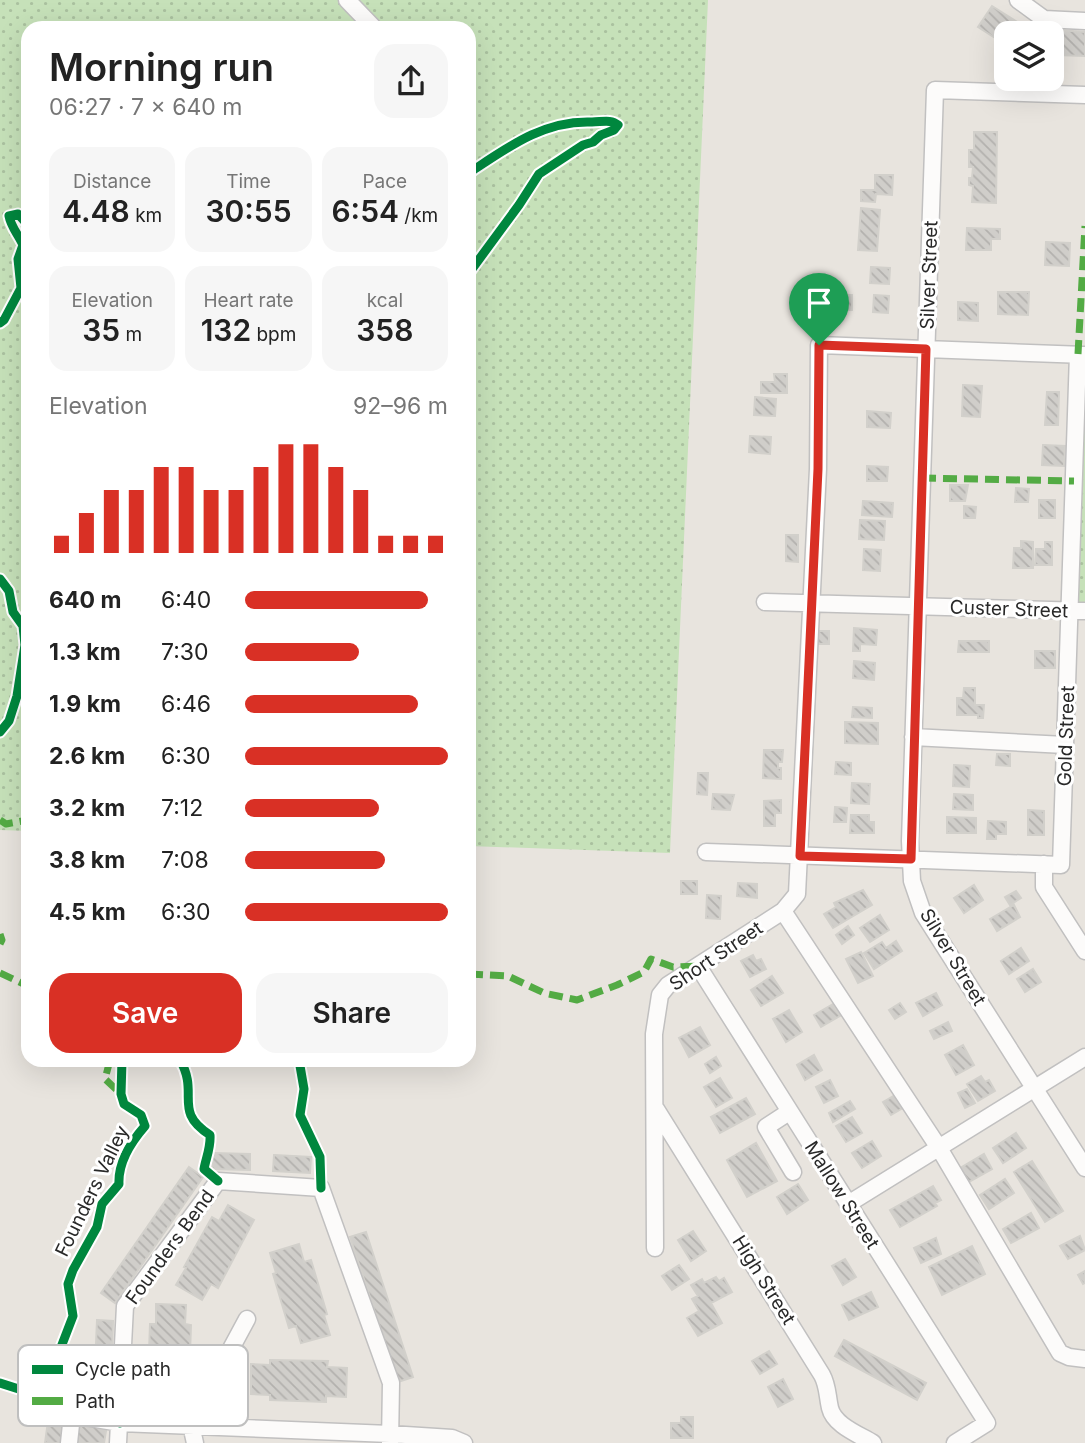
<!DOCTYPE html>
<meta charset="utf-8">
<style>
body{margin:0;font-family:Inter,sans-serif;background:#f6f6f6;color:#222;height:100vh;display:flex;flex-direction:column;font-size:26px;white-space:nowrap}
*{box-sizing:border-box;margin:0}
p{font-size:23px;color:#767676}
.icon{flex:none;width:38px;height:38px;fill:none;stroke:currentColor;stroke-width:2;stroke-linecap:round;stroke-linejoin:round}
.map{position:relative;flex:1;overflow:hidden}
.details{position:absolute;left:21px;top:21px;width:455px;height:1046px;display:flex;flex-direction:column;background:#fff;border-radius:21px;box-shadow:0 7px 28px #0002}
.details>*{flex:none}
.fabs{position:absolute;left:994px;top:21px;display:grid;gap:14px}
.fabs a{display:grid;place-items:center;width:70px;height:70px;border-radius:14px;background:#fff;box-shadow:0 7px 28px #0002;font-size:35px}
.pin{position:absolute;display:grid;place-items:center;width:60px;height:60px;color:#fff;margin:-72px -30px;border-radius:50% 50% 50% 0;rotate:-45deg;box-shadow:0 0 7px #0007}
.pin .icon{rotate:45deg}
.round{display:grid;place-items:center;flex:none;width:74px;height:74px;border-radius:21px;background:#f6f6f6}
.overview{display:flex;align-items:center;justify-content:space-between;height:119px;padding:0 28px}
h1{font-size:38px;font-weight:600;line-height:52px}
.stats{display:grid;grid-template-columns:repeat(3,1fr);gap:10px;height:119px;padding:7px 28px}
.stats div{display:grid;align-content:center;border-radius:18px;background:#f6f6f6;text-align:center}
.stats b{font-size:30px;font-weight:600}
.stats small{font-size:19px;font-weight:400}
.stats p{font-size:19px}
.chart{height:196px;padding:14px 28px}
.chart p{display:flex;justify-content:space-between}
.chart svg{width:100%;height:126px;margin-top:7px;stroke:#d93025;stroke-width:6}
.button{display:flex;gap:14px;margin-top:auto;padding:14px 28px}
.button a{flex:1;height:80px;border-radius:21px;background:#d93025;color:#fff;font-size:28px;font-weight:600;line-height:80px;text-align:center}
.button a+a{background:#f6f6f6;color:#222}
ul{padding:0 28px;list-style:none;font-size:23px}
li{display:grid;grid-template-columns:112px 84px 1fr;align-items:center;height:52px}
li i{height:18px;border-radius:9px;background:#d93025}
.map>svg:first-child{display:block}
.green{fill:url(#green-dots)}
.building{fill:url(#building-back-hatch);stroke:#d2d0cb;stroke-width:2}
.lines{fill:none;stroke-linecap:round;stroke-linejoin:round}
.minor-casing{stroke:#c1c0c0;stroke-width:19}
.minor{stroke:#fcfbfa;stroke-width:16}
.quiet{stroke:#53ab44;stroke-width:7;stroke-dasharray:14 7;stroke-linecap:butt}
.cycleway-casing{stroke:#fff;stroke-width:13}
.cycleway{stroke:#00873e;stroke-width:9}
.route-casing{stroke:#fff;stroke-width:14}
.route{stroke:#d93025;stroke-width:9}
.labels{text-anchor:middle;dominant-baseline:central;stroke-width:6;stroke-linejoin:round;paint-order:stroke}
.street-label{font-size:19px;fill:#292929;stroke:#fff}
.key{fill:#fff;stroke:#bfbfbf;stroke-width:2}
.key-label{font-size:19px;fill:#292929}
</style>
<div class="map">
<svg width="1085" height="1443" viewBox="0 0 1085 1443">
<defs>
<pattern id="green-dots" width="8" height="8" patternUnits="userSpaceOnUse" patternTransform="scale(1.75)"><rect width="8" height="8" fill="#c6e1b9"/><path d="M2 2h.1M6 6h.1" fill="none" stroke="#aac19f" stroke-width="1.8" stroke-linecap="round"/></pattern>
<pattern id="building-back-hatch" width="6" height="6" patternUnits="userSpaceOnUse" patternTransform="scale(1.75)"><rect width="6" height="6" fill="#d0ceca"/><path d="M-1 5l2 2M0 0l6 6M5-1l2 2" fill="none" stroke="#b3b1ae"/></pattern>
</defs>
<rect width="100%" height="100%" fill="#e8e4de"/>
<!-- green -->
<path class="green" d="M0,0H708L670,853L469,846V28H28V831L0,830Z
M1085,364V602H1076Z"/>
<!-- building -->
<path class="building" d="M992,6L1025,27L1021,33H1006V45L978,27Z
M1058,30L1085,32V56L1057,55Z
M974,132H997L996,203L972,202L973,186L969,185V178H972L973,167H969V150H974Z
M875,175H893L892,195L876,194L875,202L861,201V190H875Z
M861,208L880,210L877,251L858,250Z
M967,228L1000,229V239H991V250H966Z
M1046,242L1070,243L1069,266L1045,265Z
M871,267L890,268L889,284L870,283Z
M998,292H1029L1028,315L998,314Z
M830,295H852V310H830Z
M874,295L889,296L888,313L873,312Z
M958,302L978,303V321L958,320Z
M774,374H787V393H761V382H775Z
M963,385L982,386L980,417L962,416Z
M1047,392H1059L1058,425H1045Z
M755,397L776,399L775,416L754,415Z
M867,411L891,413L890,428L867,427Z
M750,436L771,437L770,454L749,452Z
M1043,445L1065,446L1064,466L1042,465Z
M867,466L888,467L887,481H867Z
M950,485H968L965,501H950Z
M1016,488L1029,489L1028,502H1015Z
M1039,500H1055V518H1039Z
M863,501L893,503L892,517L862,515Z
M964,506L976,507L975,518H964Z
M860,520L885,521L884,540L859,539Z
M786,535H798V562L786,561Z
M1021,541L1033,542V568H1013L1014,548H1021Z
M1045,542H1052V565H1035L1036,549H1045Z
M864,549L881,550L880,571L863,570Z
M854,628L877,630L876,645L860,644V651H853Z
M816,631H829V644H815Z
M959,641H989V652H958Z
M1035,651H1055V668H1035Z
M854,661L875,663L874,680L853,678Z
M964,688H975V705H984L983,718H978V715H957V698H963Z
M853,707L872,708V718L852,717Z
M845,722L878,723V744L845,743Z
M764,750H783L782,762H778V768H781V779L763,778Z
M997,754H1010V766L996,765Z
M836,762L851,763V775L835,774Z
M954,765L970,766L969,787L953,786Z
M698,773H708L707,795L697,794Z
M852,783L870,784L869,804L851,803Z
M713,794L734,795L730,810L712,809Z
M954,794L973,795V810L953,809Z
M781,800V813H775V826H764V801Z
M835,807L847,808L846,822H834Z
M1028,810L1044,811V835H1028Z
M851,815H869V822H874V833H850Z
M947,817L976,818V833H947Z
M988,821L1006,822V834H996V839H987Z
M681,881H697V894H681Z
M738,883L757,884V898L737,896Z
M974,885L983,900L964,913L954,898Z
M863,890L872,905L833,928L824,914L836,907L834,903Z
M1016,891L1021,898L1010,905L1005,897Z
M707,895L721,896L720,919L706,918Z
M1014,905L1020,917L997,931L990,919Z
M880,915L889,930L870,942L860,928Z
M848,926L854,935L842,944L836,935Z
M896,941L902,951L874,969L864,953L882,942L886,948Z
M1021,948L1029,961L1009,974L1001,961Z
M861,952L873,976L858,983L846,959Z
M753,955L756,961L761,959L766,969L750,977L741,961Z
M1033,969L1041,982L1025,992L1017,979Z
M772,976L783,993L761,1006L751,990Z
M936,993L942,1005L923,1016L916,1003Z
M900,1003L906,1012L895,1019L889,1010Z
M833,1004L840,1016L821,1027L814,1015Z
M789,1010L802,1032L786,1042L773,1019Z
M948,1022L952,1031L934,1039L930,1031Z
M700,1027L710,1045L689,1057L679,1038Z
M963,1045L974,1065L956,1075L945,1055Z
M814,1055L822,1070L805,1080L797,1065Z
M716,1057L721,1066L710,1073L705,1064Z
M981,1076L985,1082L989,1080L995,1091L978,1101L967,1084Z
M720,1078L732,1098L716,1107L704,1087Z
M830,1080L838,1096L824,1103L816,1087Z
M967,1089L975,1103L965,1108L958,1093Z
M895,1095L903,1108L891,1115L883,1102Z
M746,1098L755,1114L720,1133L711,1117Z
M850,1101L855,1109L833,1122L829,1113Z
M852,1117L862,1133L846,1142L836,1126Z
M1016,1133L1026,1148L1003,1163L993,1148Z
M872,1141L881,1156L862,1168L852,1153Z
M756,1143L777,1181L747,1197L727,1160Z
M213,1153L250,1154V1170L212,1169Z
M984,1154L992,1169L969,1182L960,1168Z
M274,1155L311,1157L310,1173L273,1171Z
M1032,1161L1063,1211L1045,1222L1014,1172Z
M189,1167L203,1177L115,1303L101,1293Z
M1005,1179L1014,1193L989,1209L980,1195Z
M798,1184L808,1200L787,1214L777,1197Z
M933,1186L941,1200L935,1203L937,1206L900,1227L890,1210Z
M228,1205L254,1220L218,1288L211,1284L202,1300L176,1285L186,1268L184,1267L212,1217L219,1221Z
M1031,1213L1039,1228L1011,1243L1003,1229Z
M693,1231L706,1251L691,1261L678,1240Z
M366,1232L413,1377L398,1382L350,1237Z
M1080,1236L1085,1250L1068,1259L1060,1246Z
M936,1238L941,1254L921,1263L914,1248Z
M299,1244L304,1262L311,1260L327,1314L324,1315L330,1335L301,1343L296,1326L289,1328L273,1274L276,1273L270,1253Z
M972,1246L985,1274L942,1295L929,1267Z
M845,1259L856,1277L843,1285L832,1266Z
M679,1265L689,1279L672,1290L662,1276Z
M1085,1271V1283L1083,1284L1078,1275Z
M716,1277L719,1281L724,1278L732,1292L711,1303L722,1323L698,1336L687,1318L699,1311L692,1299L698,1296L691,1285L702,1279L704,1283Z
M871,1292L878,1307L849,1320L842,1305Z
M156,1304L186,1305L185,1324L191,1325L189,1382H183V1401L153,1400V1380H148L150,1324H156Z
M97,1320L113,1321L110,1407L79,1406L80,1390L94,1391Z
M844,1340L926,1383L917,1400L835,1356Z
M769,1351L777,1364L760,1374L752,1361Z
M270,1360L328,1361L327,1367L347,1368L346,1397L326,1396V1402L270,1400V1395L251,1394V1364L270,1365Z
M783,1379L793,1399L778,1407L768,1387Z
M681,1417H693V1438H671V1423H681Z
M79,1420L107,1425L104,1443H76Z
M48,1421L65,1424L62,1443H45Z"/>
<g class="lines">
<defs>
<path id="minor" d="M347,0L374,28
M1018,0L1044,19
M1037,33V29L1044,19L1085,21
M1085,95L935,90L910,841L912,881L923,913L1085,1168
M765,602L1085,611
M913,737L1065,745
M706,852L1061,865L1078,354
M1044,864V887L1085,951
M783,911L939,1148L1060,1353L1069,1357L1085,1359
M698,966L987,1423L955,1443
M656,1109L822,1375C828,1386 827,1395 830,1408C834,1425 858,1434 873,1443
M789,1112L766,1127L793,1172
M848,1204L1085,1057
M655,1248L654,1034L660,995L668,985L783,911L797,894L818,469L819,345L1085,355
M191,1425L195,1443
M224,1426L226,1358L247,1319
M69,1443L72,1415L120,1423L390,1434L452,1438L464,1443
M118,1443L125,1306L218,1181L321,1188L391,1383L390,1443"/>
</defs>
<!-- minor casing -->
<use href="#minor" class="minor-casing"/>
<!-- minor -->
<use href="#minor" class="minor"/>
<!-- quiet -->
<path class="quiet" d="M1078,354L1085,226
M922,478L1074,481
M0,820L6,824L28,820
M0,934L2,940L0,944
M0,973L28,986
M469,974L508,976L544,993L577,1000L617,985L644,972L651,959L673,967L698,966
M110,1060L105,1079L121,1094"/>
<defs>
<path id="cycleway" d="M469,173C508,147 544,120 592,122C602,122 611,119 618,125L614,130L601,135L593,142L583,145L539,174L519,205L469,273
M0,323L4,320L21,288L18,259L23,245C18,234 11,227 9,216L18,214L28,225
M0,579L9,591L13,612L23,626L25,645L17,696L9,721L0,732
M180,1060C200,1094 172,1111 210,1135C211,1147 206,1158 204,1169L218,1181
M299,1060L304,1089L300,1115L320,1157L321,1188
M58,1355C54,1372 51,1390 57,1407L110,1410L120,1423
M0,1383L25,1391L58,1355L73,1316L68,1284L73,1270L97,1227L102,1204L119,1184C118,1163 131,1142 145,1126L141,1115L124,1104L121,1094L122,1060"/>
</defs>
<!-- cycleway casing -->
<use href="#cycleway" class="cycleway-casing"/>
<!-- cycleway -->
<use href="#cycleway" class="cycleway"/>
</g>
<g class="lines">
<defs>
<path id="route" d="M819,345L926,349L911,859L800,856L818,469Z"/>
</defs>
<!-- route casing -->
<use href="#route" class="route-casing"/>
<!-- route -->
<use href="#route" class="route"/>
</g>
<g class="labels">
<!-- street labels -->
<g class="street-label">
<text transform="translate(929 275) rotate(-88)">Silver Street</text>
<text transform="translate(1009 609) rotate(2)">Custer Street</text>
<text transform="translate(1066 736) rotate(-88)">Gold Street</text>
<text transform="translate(716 956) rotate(-34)">Short Street</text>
<text transform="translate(953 957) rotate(59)">Silver Street</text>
<text transform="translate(92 1191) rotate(-64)">Founders Valley</text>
<text transform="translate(842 1195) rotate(58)">Mallow Street</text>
<text transform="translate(170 1247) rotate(-54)">Founders Bend</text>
<text transform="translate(764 1280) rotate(58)">High Street</text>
</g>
</g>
<!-- legend -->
<rect x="18" y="1345" width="230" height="81" rx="10" class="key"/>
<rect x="32" y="1365" width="31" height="9" fill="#00873e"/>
<rect x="32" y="1397" width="31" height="8" fill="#53ab44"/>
<g class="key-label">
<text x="75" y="1376">Cycle path</text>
<text x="75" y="1408">Path</text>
</g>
</svg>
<div class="fabs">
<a><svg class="icon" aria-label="layers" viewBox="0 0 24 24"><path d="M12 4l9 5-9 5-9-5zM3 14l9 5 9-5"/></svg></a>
</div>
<div class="pin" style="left:819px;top:345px;background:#1e9e55"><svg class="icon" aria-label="arrive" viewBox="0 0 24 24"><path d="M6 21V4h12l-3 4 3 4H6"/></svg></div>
<section class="details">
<div class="overview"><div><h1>Morning run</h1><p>06:27 · 7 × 640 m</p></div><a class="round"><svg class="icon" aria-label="share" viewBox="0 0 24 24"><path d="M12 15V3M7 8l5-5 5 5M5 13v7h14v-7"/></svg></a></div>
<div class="stats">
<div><p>Distance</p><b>4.48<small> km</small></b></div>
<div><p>Time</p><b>30:55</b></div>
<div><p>Pace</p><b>6:54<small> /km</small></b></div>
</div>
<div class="stats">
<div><p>Elevation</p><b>35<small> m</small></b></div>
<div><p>Heart rate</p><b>132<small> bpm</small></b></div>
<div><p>kcal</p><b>358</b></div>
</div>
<div class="chart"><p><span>Elevation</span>92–96 m</p>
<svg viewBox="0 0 160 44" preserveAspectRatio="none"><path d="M5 44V38M15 44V30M25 44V22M35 44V22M45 44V14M55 44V14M65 44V22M75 44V22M85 44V14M95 44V6M105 44V6M115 44V14M125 44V22M135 44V38M145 44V38M155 44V38"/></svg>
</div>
<ul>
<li><b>640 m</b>6:40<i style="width:90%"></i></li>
<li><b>1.3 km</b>7:30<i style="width:56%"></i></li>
<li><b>1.9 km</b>6:46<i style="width:85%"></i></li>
<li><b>2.6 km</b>6:30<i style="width:100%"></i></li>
<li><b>3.2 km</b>7:12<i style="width:66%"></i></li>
<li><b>3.8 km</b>7:08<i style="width:69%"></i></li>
<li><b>4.5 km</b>6:30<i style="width:100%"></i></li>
</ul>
<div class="button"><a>Save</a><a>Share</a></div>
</section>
</div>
